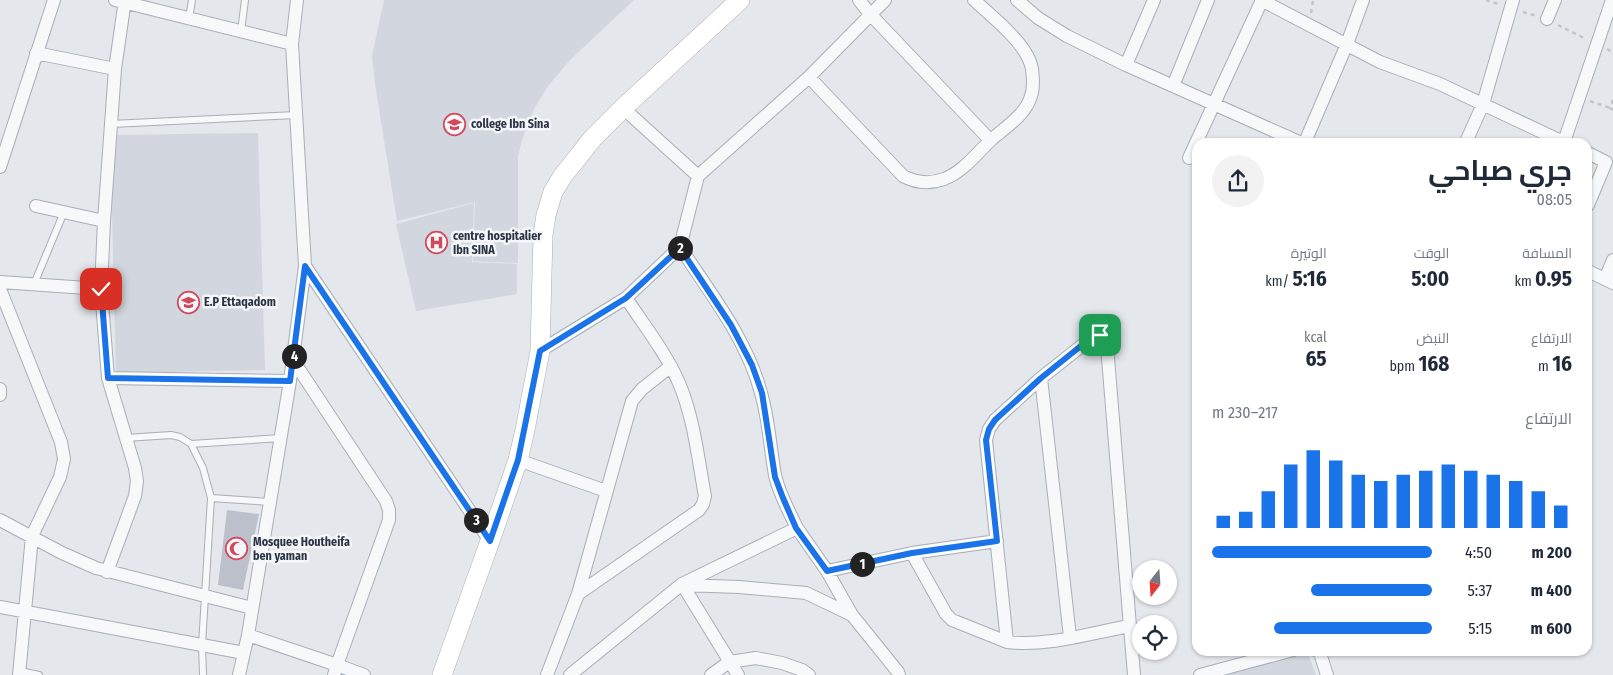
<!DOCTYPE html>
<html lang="ar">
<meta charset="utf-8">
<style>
body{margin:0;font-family:"Fira Sans Condensed",Cairo,sans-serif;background:#f2f2f3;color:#1f2937;direction:rtl;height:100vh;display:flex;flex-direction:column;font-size:19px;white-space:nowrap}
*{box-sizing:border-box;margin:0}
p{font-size:16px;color:#747a83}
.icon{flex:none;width:28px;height:28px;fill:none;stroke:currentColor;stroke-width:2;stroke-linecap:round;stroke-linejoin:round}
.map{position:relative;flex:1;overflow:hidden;direction:ltr}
.sheet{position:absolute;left:1192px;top:138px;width:400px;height:518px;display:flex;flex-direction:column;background:#fff;border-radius:15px;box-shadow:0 1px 4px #0004;direction:rtl}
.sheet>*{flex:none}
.needle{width:32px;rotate:197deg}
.fabs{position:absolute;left:1132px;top:560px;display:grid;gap:10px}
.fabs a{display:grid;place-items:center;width:45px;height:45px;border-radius:50%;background:#fff;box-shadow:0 1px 4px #0004;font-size:25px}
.pin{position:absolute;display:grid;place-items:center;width:42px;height:42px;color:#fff;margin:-21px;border-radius:10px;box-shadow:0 2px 8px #0006}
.km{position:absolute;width:25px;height:25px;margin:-12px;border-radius:50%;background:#222;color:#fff;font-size:14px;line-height:25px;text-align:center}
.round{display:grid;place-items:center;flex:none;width:52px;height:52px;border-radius:26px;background:#f2f2f3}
.head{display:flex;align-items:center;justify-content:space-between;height:85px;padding:0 20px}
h1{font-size:28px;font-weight:700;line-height:38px}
.metrics{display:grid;grid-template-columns:repeat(3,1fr);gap:8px;height:85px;padding:5px 20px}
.metrics div{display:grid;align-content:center}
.metrics b{font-size:21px;font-weight:700}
.metrics small{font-size:14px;font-weight:400}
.metrics p{font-size:14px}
.chart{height:140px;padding:10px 20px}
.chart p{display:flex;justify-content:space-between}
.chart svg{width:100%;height:90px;margin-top:5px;stroke:#1a73e8;stroke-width:6}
ul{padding:0 20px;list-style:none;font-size:16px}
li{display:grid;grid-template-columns:80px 60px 1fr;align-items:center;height:38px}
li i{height:12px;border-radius:6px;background:#1a73e8}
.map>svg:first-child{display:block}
.built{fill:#d2d6de}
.building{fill:#bbc0ca}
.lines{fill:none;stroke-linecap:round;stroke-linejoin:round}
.lane-casing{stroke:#a9aeb7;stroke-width:8}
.street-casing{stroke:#a9aeb7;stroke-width:14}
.secondary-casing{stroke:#a9aeb7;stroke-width:20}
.path{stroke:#c2c5cb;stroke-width:2.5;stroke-dasharray:4 4;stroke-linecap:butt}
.lane{stroke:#f7f8fa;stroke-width:6}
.street{stroke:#f7f8fa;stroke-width:12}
.secondary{stroke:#fff;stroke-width:19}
.route-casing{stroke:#fff;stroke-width:10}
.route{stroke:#1a73e8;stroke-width:6}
.labels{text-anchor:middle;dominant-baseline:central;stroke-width:5;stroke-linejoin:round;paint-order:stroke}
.poi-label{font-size:12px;font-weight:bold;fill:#2b3445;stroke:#f4f6f9;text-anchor:start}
</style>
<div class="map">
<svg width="1613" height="675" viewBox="0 0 1613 675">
<rect width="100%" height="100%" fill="#e4e7ec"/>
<!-- built -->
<path class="built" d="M384,0H634L570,60L548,86L534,109L522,140L518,156V263L473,261L475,202L397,221L375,84L372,56Z
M258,133L265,370L116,373L110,135Z
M474,203L472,262L517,264V294L416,311L396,224Z
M1307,651L1316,675H1217Z"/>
<!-- building -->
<path class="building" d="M227,510L259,514L243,590L218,585Z"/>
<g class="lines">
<defs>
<path id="lane" d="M189,19L192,0
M241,31L245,0
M111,124L296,115
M34,284L64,212
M126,438L171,435L180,437L191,444L203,468L211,498L202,645L203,675
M191,444L281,438
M211,498L270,502
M20,671L39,675"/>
<path id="street" d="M115,0L292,44
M859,0L870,14L990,140
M1017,0L1038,18L1067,36L1126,65L1299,142
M1261,0L1380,62L1440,84L1563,142
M1547,19L1555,0
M36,53L115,69
M1126,65L1154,0
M809,77L903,176C916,183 930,184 944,179C963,172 976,154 991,140C1004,128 1026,115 1031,96C1034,88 1033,77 1032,69C1028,44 992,17 974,0
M1173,86L1208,0
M623,108L698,176
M1305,142L1347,44L1363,0
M1466,142L1483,104L1513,0
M1564,142L1612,0
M1588,153L1606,162L1588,205
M1189,158L1262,0
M0,167L54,0
M36,206L104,221
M680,247C710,293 747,339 761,393C769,420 770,448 775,475C779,494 789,511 797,528
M305,266L490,541
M1588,271L1613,283
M1605,279L1613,260
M0,282L101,289
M0,289L61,442L64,459L60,477L32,536L19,675
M626,298L680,247L698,176L809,77L885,0
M540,351L626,298C644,325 666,353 679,383C694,418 698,459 705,496L703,504L699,510L578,594
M108,378L290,381
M1041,378L1070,637
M0,389V395
M518,460L606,491
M0,520L62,553L96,568L252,608
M912,553L946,614L952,620L1007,642
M827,571L912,553L997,541
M107,572L135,496L137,481L135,468L108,378L101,289L104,221L115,69L125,0
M682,584L738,675
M684,585L739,587L806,593L852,615L898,672L899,675
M0,607L244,653
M1130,626C1090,633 1047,647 1007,642L986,440L989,429L995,420L1041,378L1094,336C1103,335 1105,338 1107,346L1134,675
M248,635L337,665L389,520V510L386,501L293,360
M1316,650L1320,653L1327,675
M239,675L248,635L290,381L305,266L292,44L297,0
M334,675L337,665L364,675
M547,675L578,594L632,401L642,389L671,366
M570,675L682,584L797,528L827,571L852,615
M711,675L729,662L756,658L782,663L802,670L809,675
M1200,675L1293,650"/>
<path id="secondary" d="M442,675L490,541L518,460L525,430L540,351L543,235L546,215L553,192L562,177L593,138L623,108L740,0"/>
</defs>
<!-- lane casing -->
<use href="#lane" class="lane-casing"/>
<!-- street casing -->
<use href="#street" class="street-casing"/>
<!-- secondary casing -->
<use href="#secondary" class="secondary-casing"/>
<!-- path -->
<path class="path" d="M1486,0L1498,4
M1523,12L1537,16
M1311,13L1313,0
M1558,25L1586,39
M1607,49L1613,52
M1613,100L1610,108L1613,110
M1590,101L1610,108"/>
<!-- lane -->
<use href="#lane" class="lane"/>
<!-- street -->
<use href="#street" class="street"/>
<!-- secondary -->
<use href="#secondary" class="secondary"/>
</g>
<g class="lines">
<defs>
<path id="route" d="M101,289L108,378L290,381L305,266L490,541L518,460L540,351L626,298L680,248L731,325L752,365L762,393L775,477L783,498L796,528L827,571L912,553L997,541L986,440L989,429L995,420L1041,378L1087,341L1094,336L1100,335"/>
</defs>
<!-- route casing -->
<use href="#route" class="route-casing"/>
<!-- route -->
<use href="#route" class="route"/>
</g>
<!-- icons -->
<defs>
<symbol id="school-ring" viewBox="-11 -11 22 22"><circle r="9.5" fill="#f4f6f9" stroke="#d1495b" stroke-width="1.5"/><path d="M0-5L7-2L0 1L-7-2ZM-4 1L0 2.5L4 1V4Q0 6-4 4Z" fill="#d1495b"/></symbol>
<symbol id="hospital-ring" viewBox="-11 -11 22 22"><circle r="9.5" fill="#f4f6f9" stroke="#d1495b" stroke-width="1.5"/><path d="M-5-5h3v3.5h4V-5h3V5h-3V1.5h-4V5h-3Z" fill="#d1495b"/></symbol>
<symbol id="mosque-ring" viewBox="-11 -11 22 22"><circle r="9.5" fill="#f4f6f9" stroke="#d1495b" stroke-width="1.5"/><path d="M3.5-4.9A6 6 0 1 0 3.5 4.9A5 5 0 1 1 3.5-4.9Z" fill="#d1495b"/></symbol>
</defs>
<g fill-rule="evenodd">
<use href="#school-ring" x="442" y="112" width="25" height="25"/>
<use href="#hospital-ring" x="424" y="230" width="25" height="25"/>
<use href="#school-ring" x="176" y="290" width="25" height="25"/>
<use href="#mosque-ring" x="224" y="536" width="25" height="25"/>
</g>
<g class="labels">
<!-- poi labels -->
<g class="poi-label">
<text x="471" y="124">college Ibn Sina</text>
<text x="453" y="236">centre hospitalier<tspan x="453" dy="14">Ibn SINA</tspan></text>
<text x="204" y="302">E.P Ettaqadom</text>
<text x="253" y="542">Mosquee Houtheifa<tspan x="253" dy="14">ben yaman</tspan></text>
</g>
</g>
</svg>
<div class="fabs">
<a><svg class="needle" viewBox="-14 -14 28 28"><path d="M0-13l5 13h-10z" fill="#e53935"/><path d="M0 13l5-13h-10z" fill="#747a83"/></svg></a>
<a><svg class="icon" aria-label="locate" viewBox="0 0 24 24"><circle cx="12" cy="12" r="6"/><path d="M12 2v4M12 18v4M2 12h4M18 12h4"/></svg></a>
</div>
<div class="pin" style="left:1100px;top:335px;background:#1e9e55"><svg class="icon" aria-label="arrive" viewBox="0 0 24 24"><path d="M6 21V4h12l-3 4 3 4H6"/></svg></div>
<div class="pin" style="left:101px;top:289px;background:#d93025"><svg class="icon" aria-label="check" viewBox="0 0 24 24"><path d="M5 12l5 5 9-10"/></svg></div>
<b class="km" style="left:862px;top:564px">1</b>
<b class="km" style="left:680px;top:248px">2</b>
<b class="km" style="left:476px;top:520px">3</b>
<b class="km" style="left:294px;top:356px">4</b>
<section class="sheet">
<div class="head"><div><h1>جري صباحي</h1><p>08:05</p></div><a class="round"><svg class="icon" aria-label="share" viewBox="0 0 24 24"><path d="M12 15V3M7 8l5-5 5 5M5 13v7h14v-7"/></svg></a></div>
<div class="metrics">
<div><p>المسافة</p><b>0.95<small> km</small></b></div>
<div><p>الوقت</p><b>5:00</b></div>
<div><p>الوتيرة</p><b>5:16<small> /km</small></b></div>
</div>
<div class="metrics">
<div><p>الارتفاع</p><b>16<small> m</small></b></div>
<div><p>النبض</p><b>168<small> bpm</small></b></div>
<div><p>kcal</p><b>65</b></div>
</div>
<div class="chart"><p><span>الارتفاع</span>217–230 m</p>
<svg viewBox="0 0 160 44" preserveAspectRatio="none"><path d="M5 44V38M15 44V36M25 44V26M35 44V13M45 44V6M55 44V11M65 44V18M75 44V21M85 44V18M95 44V16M105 44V13M115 44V16M125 44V18M135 44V21M145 44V26M155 44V33"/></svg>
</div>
<ul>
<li><b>200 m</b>4:50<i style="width:100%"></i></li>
<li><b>400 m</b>5:37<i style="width:55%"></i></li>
<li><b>600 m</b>5:15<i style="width:72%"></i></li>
</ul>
</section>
</div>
